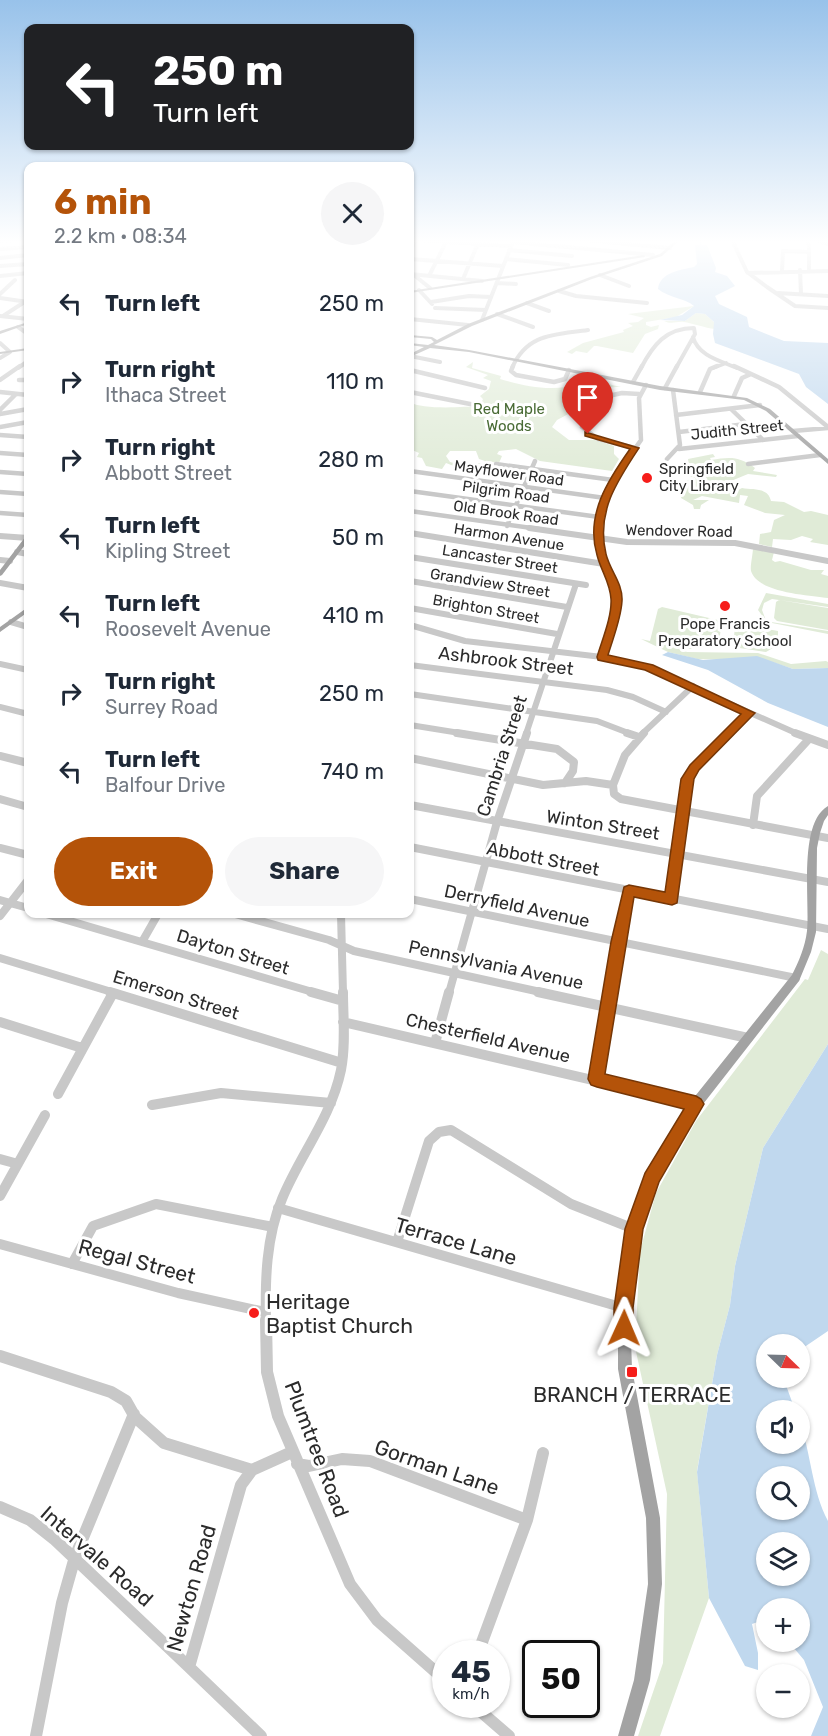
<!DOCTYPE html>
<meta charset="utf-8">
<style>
:root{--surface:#fff;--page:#f6f6f7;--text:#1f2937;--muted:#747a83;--accent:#b45309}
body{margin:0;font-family:Rubik,sans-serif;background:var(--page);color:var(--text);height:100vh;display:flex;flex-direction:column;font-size:22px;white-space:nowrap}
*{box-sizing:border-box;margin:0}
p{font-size:20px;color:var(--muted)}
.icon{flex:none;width:33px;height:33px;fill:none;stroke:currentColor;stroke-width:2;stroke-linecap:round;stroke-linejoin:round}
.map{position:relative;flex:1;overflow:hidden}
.details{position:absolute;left:24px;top:162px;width:390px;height:756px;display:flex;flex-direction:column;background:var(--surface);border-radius:12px;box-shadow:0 2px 4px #0004}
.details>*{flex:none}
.guide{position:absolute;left:24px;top:24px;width:390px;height:126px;border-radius:12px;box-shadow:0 2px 4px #0004;background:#202124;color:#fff;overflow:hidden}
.needle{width:39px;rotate:113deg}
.tools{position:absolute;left:756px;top:1334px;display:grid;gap:12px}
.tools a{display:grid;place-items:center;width:54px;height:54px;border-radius:50%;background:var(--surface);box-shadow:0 2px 4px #0004;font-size:30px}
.speed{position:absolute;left:432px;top:1640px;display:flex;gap:12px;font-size:30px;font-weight:700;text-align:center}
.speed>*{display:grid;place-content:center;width:78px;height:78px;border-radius:50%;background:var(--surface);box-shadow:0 2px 4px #0004;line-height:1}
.speed small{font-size:15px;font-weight:400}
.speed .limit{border:3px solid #111;border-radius:9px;background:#fff;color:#111}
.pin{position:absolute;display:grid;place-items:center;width:51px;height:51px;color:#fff;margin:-62px -26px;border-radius:50% 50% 50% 0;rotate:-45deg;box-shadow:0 0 6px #0007}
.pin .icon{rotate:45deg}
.me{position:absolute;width:66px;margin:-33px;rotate:1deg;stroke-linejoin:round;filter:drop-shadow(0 0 4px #0008)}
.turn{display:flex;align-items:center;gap:21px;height:126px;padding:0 30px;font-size:27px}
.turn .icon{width:78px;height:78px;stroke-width:2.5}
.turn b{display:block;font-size:42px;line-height:51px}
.round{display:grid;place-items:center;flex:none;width:63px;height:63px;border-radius:32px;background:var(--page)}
.overview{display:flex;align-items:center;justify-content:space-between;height:102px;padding:0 30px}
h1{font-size:36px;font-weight:700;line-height:45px;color:var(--accent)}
.button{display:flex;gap:12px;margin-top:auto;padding:12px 30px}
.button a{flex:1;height:69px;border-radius:36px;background:var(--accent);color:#fff;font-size:24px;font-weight:700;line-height:69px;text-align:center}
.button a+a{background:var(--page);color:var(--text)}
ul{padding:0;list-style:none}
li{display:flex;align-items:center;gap:18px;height:78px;padding:0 30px}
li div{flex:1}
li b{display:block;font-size:22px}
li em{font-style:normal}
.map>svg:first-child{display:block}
.green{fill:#e0ebd7}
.water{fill:#c0d8ee;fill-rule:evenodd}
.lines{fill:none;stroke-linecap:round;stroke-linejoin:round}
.stream{stroke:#c0d8ee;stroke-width:1.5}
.minor-far5{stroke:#c8c8c8;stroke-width:4}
.minor-far4{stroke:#c8c8c8;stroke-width:4.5}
.minor-far3{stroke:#c8c8c8;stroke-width:6}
.minor-far2{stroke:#c8c8c8;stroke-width:8}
.minor-far1{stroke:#c8c8c8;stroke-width:10}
.minor{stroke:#c8c8c8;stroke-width:12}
.major{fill:#a3a3a3;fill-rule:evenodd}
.route{fill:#b45309;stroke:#753606;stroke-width:1.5}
.poi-dot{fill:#f61d1a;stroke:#fff;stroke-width:2}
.labels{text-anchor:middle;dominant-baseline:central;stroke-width:6;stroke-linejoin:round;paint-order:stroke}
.far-park-label{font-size:15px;fill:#496b35;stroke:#fff}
.far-street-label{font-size:15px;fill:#2b2b2b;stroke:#fff}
.far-poi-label{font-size:15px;fill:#2b2b2b;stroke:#fff;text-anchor:start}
.street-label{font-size:18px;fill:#2b2b2b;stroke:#fff}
.near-street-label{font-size:21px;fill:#2b2b2b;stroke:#fff}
.near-poi-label{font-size:21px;fill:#2b2b2b;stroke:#fff;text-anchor:start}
</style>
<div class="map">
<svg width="828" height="1736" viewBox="0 0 828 1736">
<rect width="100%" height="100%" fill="#fff"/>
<path class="green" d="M694,306L676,317L646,322V325L651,327L659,325L658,329L645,334L633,353L597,346H594L587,353L576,351L572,354L567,352L583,343L624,332L623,330L633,326L628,323L638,322L644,318L628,314Z
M696,313L705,314L715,323V329C705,328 692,323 684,322C676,321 672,325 664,321H685Z
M473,362L472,368L501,376L500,379C528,387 552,392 581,384L585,376L601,378L599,382L621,387C609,387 596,388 590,399H585V404L577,405L576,410L557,420L552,427L569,440H595L614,446V454L619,459L612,471L540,461L516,449L499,451L497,454L502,456L499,463L492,462L486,471L473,470L478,463L483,464L485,461L479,459L476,451H450L446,456L450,462L461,465L459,468L446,463L442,469L426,466L422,458L417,457L419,453L410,449V402C422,410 463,407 480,406L483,399L480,396L489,389L491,381L483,378L488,375L466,367Z
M713,454L715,457L710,458L711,460C730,457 739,456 755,468L753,471L777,475L776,477L748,474L731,481L730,484L738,490L742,488C753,490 768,487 771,501L784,502L804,512L811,511L828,515V545L810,542L813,539L802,536L791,540L773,539L772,547L759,544L760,534L771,532L774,520L785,515L765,513L744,505L748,496L740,495L739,503L702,496L693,500H709L701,505L700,509H694L693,505L681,498L683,492L690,484H685V481L691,479L688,459Z
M753,548L774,552L772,560L775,562L780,561L811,570H824L821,574L828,576V598C808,595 758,593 751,571C750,566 753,554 753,548Z
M766,593L828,604V607L772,599L764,603L762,610L765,618L771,622L828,631V634L767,622L758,610Z
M779,600L828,608V630L777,621L774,618L776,602Z
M662,607L722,621L719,642L690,649L676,648L687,652L758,653L791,664L826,661L828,662V668L793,669L769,661L697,659L668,652L641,639L650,641L658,609Z
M740,624L778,631V645L766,652L733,647L735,626Z
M821,950L828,954V1044L763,1148L735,1266L730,1305L717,1355L697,1471L709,1598L660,1736H638L663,1663L667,1494L635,1347L640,1251L656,1193L696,1121L805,979L808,980Z"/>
<path class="water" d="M695,245H707L716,268L715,272L727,276L735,286L715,296L719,304L747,317L749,327L784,341L828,343V404L806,387L799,374L715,343L713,334L714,322L705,314L696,313L685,321L660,320L682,315L694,306C685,298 669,298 658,289C660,272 681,270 694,267L697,264Z
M668,652L703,660L757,656L793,669L828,668V727L768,703L708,670L662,655Z
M828,1044V1331L800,1350V1344H766V1377H783L795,1410H766V1443H800V1422C811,1454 812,1491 828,1521V1736H811L823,1707L804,1660L788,1641H800V1608H766V1619L752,1624L758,1653V1670L745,1666L709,1598L697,1472L717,1355L730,1305L735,1266L763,1148ZM766,1476H800V1509H766ZM766,1542H800V1575H766Z"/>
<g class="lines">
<path class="stream" d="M700,240L701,245"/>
<path class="minor-far5" d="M416,240L511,246
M583,240L670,248
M732,240L747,272L767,287L795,306L828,308
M806,240L809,246V270
M817,240L827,244
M0,241L16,240
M512,242L653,255
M0,249L28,247
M410,250L416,240
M509,250L572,256
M0,258L28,255
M410,259L503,266
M506,259L568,265
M0,266L28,264
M800,270L801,294
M782,271L783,251L809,252
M748,273L828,271
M410,274L482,281
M414,275L430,288
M600,275L629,286
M0,276L28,273
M429,276L447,240
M463,279L479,241
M497,283L516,284
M419,290L432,304
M559,291L576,296L647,303
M778,293L828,296
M0,294L15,280
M0,298L28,302
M431,302L469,296L491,297
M527,303L549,311
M435,308L486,310
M497,314L533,327
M0,316L28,319
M3,316L26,301
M410,319L468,325
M482,320L512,244
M18,327L28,334
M693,337C698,356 721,361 737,368
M0,343L10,352L0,358
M410,356L440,362
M18,368L28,361
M512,368C527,333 555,335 588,330
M641,368C653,345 666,328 694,328L695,334L676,368
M713,368L726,363"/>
<path class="minor-far4" d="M513,366L511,371L516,375L554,382L565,379L569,370
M734,366L779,387L828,427
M410,370L485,388
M0,380L20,366
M19,380H28
M633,382L642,366
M665,388L677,366
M0,392L28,395
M410,392L480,406
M700,392L710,369L717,366
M734,396L742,378L751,374
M731,409L763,440
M0,410L16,394
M0,414L28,409
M676,415L760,405
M0,427L28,422
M793,431L828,428
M679,432L746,424
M0,435L28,437
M635,448L598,439L582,427L602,410L608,396L622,393L639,394
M679,449L798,436
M0,453L28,455
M667,459L680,445L673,390
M496,464L613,480
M748,464L820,455
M410,471L605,498
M0,472L28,474
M410,491L599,517
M0,492L28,494
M410,511L539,529
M0,513L28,515
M507,526L535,461
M600,529L599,517L613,480L641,440L639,398L646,385"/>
<path class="minor-far3" d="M529,528L627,542L735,543L828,561
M600,528L601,554L614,583L617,597L602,657
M410,533L604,564
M0,536L28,538
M17,552L28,554
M410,557L586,585
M0,560L10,561
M410,581L567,607
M0,583L28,588
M410,608L557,634
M11,622L28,627
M410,625L465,641L602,657L649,668L798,734
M0,664L28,670
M410,665L607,690L633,697L666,712
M410,694L597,721L631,734
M0,707L28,714
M410,725L466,734
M526,734L576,584
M642,734L693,686
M728,734L749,713"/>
<path class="minor-far2" d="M457,733L557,749L574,762L573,771L565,783
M627,733L639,737
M795,733L828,745
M0,756L28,763
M410,758L543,785L586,781L613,785L614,794L621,799L828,838
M613,785L625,755L644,733
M0,799L28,807
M410,805L828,882
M753,825L757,796L809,739
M410,847L828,929
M0,848L28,855
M410,899L796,978
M672,899L688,779L695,768L730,733
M0,900L28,908
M46,914L316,993
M235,914L329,940L354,951L545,993
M341,914L343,993
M0,916L28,880
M142,942L158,914
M0,958L115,993
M449,993L497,822L527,733
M612,993L629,891"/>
<path class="minor-far1" d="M110,992L342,1063
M311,992L343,1001
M538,992L748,1038
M0,1022L82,1048
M343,1022L696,1104
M435,1043L449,992
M597,1079L612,992
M58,1094L113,993
M152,1105L221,1093L331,1103
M0,1159L18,1164
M0,1196L45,1115
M278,1208L624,1308
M397,1242L429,1141L439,1132L451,1130L571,1204L634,1229
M0,1244L178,1293L265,1312
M72,1264L93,1226L156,1204L273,1227
M266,1321C265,1281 266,1237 282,1199C300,1155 331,1118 341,1070C346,1044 343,1017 343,992"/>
<path class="minor" d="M266,1320L267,1372L278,1416L350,1584L377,1620L446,1681
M0,1356L111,1392L126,1401L135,1417L164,1443L252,1470
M297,1464L309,1466L342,1459L370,1461L527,1520
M0,1507L30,1520L54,1539L189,1667
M478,1653L527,1520L543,1453
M472,1704L509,1736
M36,1736L62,1603L75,1557L134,1414
M261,1736L189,1667L241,1485L252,1470L292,1452"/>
<path class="major" d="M676,240H680L662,256L592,279L472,326L434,345L469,350L660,386L747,398L770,409L828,459V464L766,411L744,400L660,390L469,352L430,348L410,357V354L424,347L410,345V343L428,345L434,342L431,339L410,337V335L432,337L437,340L468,324L590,277L660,254Z
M743,240H804L774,242Z
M644,255L645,257L410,293V291Z
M28,322V324L0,334V331Z
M28,348V350L0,354V352Z
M28,535V541L2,575L0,576V570L26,536Z
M28,607V612L0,632V627Z
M828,806V815L824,821L820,833L817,848L816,932L811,952L799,981L700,1108L657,1182L640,1229L630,1308L632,1369L660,1518L662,1584L650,1680L634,1736H618L634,1680L648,1584L646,1518L618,1369V1308L628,1229L648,1175L692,1100L792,975C799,961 805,947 807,931C810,901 798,823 828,806Z"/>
</g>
<linearGradient id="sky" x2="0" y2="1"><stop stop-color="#98c2ea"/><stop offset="0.5" stop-color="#fff"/><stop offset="1" stop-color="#fff" stop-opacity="0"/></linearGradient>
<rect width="828" height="483" fill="url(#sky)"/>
<path class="route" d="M585,432L639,448C617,481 596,512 606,554C610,571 623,583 622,601C621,619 613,638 608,655L653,665L755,713L699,770L694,779L677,903L672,905L634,897L605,1074L696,1096L701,1099L704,1104L659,1182L643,1229L633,1308L634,1328L631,1335L624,1338L617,1335L614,1328V1308L625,1229L645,1173L684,1109L597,1087L591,1085L588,1079L611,942L624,887L629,885L665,892L681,779L690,765L741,714L645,670L598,660L597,657C602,640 612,617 611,599C610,582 601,571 597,555C585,515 608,480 630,449L585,436Z"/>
<g class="poi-dot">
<circle cx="647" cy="478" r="6"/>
<circle cx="725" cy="606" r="6"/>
<circle cx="254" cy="1313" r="6"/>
<rect x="626" y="1366" width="12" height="12" rx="3"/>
</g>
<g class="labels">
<g class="far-park-label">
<text x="509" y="409">Red Maple<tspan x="509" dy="17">Woods</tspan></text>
</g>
<g class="far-street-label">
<text transform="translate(737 430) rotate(-6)">Judith Street</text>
<text transform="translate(509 473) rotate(8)">Mayflower Road</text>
<text transform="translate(506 492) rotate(8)">Pilgrim Road</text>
<text transform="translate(506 513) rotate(8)">Old Brook Road</text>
<text transform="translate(679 531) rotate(1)">Wendover Road</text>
<text transform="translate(509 537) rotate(9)">Harmon Avenue</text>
<text transform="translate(500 559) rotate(9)">Lancaster Street</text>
<text transform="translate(490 583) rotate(9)">Grandview Street</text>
<text transform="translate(486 609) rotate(10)">Brighton Street</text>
</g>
<g class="far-poi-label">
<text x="659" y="469">Springfield<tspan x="659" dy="17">City Library</tspan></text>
<text x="725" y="624" text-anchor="middle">Pope Francis<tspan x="725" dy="17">Preparatory School</tspan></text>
</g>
<g class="street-label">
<text transform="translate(506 661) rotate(7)">Ashbrook Street</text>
<text transform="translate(502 756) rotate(-72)">Cambria Street</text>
<text transform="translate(603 825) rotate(9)">Winton Street</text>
<text transform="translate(543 859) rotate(11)">Abbott Street</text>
<text transform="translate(517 906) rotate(12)">Derryfield Avenue</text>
<text transform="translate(233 952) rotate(17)">Dayton Street</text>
<text transform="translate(496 965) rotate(12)">Pennsylvania Avenue</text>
<text transform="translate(176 995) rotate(17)">Emerson Street</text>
<text transform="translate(488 1038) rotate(13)">Chesterfield Avenue</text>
</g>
<g class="near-street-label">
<text transform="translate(456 1241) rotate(16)">Terrace Lane</text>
<text transform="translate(137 1261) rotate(15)">Regal Street</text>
<text transform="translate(317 1449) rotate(69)">Plumtree Road</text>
<text transform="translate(437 1467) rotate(19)">Gorman Lane</text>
<text transform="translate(97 1556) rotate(41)">Intervale Road</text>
<text transform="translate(191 1588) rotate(-74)">Newton Road</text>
</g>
<g class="near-poi-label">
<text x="266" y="1301">Heritage<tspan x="266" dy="24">Baptist Church</tspan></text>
<text x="632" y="1394" text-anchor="middle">BRANCH / TERRACE</text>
</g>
</g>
</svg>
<div class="tools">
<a><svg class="needle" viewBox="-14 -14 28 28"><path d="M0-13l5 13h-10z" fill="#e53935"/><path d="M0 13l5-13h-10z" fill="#747a83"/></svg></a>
<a><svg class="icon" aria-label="sound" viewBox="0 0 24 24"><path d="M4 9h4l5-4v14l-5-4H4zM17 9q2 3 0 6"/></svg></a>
<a><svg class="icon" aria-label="search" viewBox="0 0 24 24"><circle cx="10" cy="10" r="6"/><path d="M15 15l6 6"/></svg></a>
<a><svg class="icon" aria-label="layers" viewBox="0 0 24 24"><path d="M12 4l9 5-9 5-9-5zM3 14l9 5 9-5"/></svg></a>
<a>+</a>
<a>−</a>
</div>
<div class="speed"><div>45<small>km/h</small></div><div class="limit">50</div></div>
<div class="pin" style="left:588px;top:434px;background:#d93025"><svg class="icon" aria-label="arrive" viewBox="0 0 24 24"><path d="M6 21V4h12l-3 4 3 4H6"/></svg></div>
<svg class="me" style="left:624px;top:1328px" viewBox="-20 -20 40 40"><path d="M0-17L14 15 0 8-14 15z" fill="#b45309" stroke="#fff" stroke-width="4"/></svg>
<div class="guide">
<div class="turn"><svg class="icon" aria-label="left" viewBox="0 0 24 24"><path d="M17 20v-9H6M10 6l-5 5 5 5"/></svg><div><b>250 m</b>Turn left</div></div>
</div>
<section class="details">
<div class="overview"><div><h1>6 min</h1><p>2.2 km · 08:34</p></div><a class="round"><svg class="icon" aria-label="close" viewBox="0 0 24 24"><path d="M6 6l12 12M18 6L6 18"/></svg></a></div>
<ul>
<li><svg class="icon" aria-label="left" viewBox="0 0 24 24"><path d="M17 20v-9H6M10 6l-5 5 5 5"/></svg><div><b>Turn left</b></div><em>250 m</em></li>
<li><svg class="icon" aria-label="right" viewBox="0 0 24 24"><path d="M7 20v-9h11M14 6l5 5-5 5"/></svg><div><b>Turn right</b><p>Ithaca Street</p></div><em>110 m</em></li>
<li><svg class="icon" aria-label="right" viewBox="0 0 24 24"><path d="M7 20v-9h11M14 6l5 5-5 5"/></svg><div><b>Turn right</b><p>Abbott Street</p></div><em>280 m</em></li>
<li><svg class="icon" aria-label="left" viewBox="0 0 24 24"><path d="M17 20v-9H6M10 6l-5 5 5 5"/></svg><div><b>Turn left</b><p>Kipling Street</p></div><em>50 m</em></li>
<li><svg class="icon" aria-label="left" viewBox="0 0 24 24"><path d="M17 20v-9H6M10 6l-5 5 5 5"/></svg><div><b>Turn left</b><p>Roosevelt Avenue</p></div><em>410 m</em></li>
<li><svg class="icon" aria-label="right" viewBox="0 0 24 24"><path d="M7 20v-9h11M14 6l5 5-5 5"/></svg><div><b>Turn right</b><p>Surrey Road</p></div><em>250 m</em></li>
<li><svg class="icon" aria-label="left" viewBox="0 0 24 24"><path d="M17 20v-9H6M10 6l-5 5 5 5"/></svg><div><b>Turn left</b><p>Balfour Drive</p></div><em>740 m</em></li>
</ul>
<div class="button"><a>Exit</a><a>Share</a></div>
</section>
</div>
